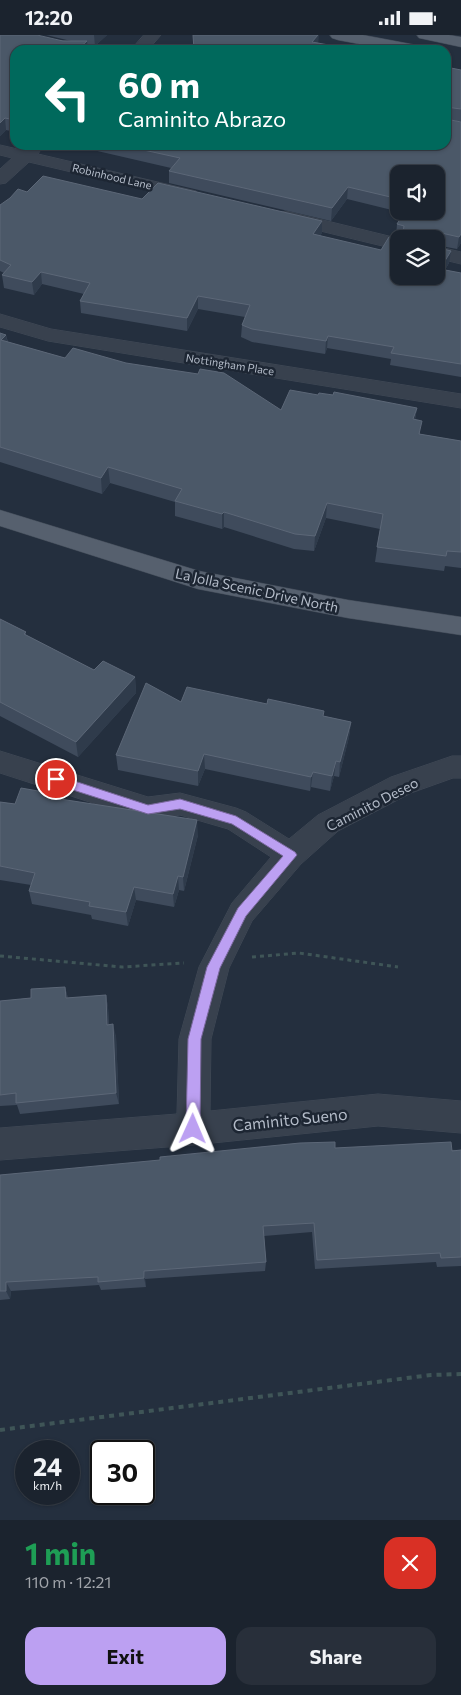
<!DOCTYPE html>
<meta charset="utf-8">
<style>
:root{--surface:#1b232e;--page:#282f3a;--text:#f1f3f6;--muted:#a0a4aa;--line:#39404a;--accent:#bca0f2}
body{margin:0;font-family:Commissioner,sans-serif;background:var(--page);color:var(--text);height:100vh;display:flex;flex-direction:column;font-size:19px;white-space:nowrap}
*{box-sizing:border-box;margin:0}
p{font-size:16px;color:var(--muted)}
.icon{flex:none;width:28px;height:28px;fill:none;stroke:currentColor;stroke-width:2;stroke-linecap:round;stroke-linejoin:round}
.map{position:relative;height:1485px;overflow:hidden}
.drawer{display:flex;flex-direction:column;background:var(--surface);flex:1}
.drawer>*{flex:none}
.top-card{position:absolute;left:10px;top:10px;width:441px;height:105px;border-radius:15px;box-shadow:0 1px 4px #0004,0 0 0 1px var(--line);background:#00695c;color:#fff;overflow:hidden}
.tools{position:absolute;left:390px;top:130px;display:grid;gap:10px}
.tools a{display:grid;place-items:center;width:55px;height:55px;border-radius:10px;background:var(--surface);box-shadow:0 1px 4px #0004,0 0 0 1px var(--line);font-size:25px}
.speed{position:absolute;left:15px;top:1405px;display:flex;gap:10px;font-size:25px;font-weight:700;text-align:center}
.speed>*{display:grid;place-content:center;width:65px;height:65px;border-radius:50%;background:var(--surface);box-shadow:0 1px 4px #0004,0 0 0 1px var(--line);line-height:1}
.speed small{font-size:12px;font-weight:400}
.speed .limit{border:2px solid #111;border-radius:8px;background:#fff;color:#111}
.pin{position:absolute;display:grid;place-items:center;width:42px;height:42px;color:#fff;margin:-21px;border:2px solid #fff;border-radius:50%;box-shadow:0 1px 5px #0007}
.me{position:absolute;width:55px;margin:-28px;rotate:1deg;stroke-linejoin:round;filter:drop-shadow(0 0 4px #0008)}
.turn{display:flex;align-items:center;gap:18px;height:105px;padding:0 25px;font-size:22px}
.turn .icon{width:65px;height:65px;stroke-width:2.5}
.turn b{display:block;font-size:35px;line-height:42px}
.round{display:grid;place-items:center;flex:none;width:52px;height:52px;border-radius:15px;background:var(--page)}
.summary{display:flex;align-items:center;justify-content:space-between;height:85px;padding:0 25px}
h1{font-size:30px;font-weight:700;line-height:38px;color:#1e9e55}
.button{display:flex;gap:10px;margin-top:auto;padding:10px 25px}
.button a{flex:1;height:58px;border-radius:15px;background:var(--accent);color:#111;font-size:20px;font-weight:700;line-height:58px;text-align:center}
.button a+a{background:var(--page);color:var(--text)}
.status{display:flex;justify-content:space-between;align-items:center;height:35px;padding:0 25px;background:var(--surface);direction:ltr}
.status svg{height:14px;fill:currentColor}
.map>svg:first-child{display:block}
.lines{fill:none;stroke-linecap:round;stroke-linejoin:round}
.minor-casing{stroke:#414a57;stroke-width:1}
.major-casing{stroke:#414a57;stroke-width:1}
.path-far1{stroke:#3f5557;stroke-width:3;stroke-dasharray:4 4;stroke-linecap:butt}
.path{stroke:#3f5557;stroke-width:4;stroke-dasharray:5 5;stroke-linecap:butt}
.minor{fill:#38414e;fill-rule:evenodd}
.major{fill:#56606e;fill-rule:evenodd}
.wall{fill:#3f4b5c;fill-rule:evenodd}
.shaded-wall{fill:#2f3b4b}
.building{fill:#4b5868;stroke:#5c6777}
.route{fill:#bca0f2;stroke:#7a689d}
.labels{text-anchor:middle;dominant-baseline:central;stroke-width:5;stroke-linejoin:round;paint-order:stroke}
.far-street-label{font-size:11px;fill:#b4bcc9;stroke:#1d2633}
.street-label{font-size:14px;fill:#b4bcc9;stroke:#1d2633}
.near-street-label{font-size:16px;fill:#b4bcc9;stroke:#1d2633}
</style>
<div class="status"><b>12:20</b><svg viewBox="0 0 49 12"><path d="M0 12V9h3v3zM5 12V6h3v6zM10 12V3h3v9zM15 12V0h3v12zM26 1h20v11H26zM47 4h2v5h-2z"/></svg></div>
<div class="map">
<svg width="461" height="1485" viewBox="0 0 461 1485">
<rect width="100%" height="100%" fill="#242f3e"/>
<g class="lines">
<g class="minor-casing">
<path id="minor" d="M144,0H161L148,15H131Z
M0,110L22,115L27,110H44L38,119L196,156L199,160L196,164L190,165L29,127L6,148L0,149V134L12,123L0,120Z
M286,176L401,204H399V215L279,186L277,182L279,178Z
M436,211L461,217V229L436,223Z
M0,279L51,294L461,359V373L48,306L0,292Z
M0,716L148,762L180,758L236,773L246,777L289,804L318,780L391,742L452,721H461V743H453L411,758L338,796L301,829L252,886L229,933L211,1004L210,1076L378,1059L461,1066V1098L378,1091L193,1110L0,1125V1093L177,1079L179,1004L199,932L232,868L271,822L228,794L180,780L148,786L0,738Z"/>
</g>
<g class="major-casing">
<path id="major" d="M330,0H363L416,10L422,12L424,15H391L338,5L332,3Z
M417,0H449L461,2V12L419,3Z
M0,475L199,536L348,565L461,582V600L348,583L198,554L0,491Z"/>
</g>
<path class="path-far1" d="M0,921L122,932L184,928
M252,922L299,918L398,932"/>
<path class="path" d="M0,1395L431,1340L461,1339"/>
<use href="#minor" class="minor"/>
<use href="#major" class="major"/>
</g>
<path class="wall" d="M0,0L71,6L46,0H107L95,11L87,9L88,15H15V97L6,95L0,101Z
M446,32L461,35V87L446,84Z
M461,87V208L457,214L436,210V212L449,228L445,235L461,238V342L390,330L391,324L327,313L325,319L252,307L241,302L242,290L245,282L198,274L187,296L81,278L80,266L84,259L42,249L34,260L4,253L2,240L4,238L0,236V170L27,157L142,164L322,198L320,200L399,241L402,203L396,201L397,189L404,178L347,164L331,186L169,148V136L171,133L93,115V110H446ZM399,139L436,176H399Z
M0,298L6,300L8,307L65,323L281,375L318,360L417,373L415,385L420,399L461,406V533L445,531L444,536L375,527L380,494L326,483L314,516L294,514L224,492L222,494L175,481V467L110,448L102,459L0,427Z
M0,584L26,597V600L94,635L135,642L136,658L78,722L0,681Z
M324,681L351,687L349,702L339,742L334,741L330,756L311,752L310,756L205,734L198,751L118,735L116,720Z
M62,765L198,800L184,856L179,855L174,872L136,865L128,891L92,884L91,880L32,869L29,856L31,850L0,845V767L15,769Z
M65,952L68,963L106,960L108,972L109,989L116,1001L119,1069L20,1079L17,1070L0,1071V966L31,963Z
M335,1113L461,1115V1231L437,1232L436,1227L315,1234L312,1197L264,1201L266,1227L265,1236L145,1244L146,1252L101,1255L99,1250L11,1256L10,1264L0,1265V1140Z"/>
<path class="shaded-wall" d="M94,0H107L95,11Z
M318,0H319L318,11L312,7Z
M87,6L88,15H77Z
M5,83L6,95L0,101V88Z
M348,152L347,164L331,186L332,173Z
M322,186V198L312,211L313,199Z
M461,199V208L457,214L459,202Z
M451,216L449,228L438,246L440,234Z
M41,237L42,249L34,260L32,247Z
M198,261V274L187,296V283Z
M6,300L9,316L1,305Z
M328,301L327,313L325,319L326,306Z
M417,373L414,389L413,384Z
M108,432L110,448L102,459L101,443Z
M327,468L326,483L314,516L315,501Z
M224,477V492L222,494V479Z
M135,642L136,658L78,722L76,707Z
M351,687L349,702L339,742L340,727Z
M204,719L205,734L198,751V736Z
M336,726L334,741L330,756L332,741Z
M313,737L311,752L310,756L311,742Z
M197,785L198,800L184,856L183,842Z
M178,841L179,855L174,872L173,859Z
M134,852L136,865L128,891L126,877Z
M65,952L68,964L66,963Z
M106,960L108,972L109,1002L107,990Z
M113,989L116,1001L119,1069L116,1058Z
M144,1236L146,1252L144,1243Z
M6,1247L11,1256L10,1264L6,1256Z"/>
<path class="building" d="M0,0H37L63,6H87L77,15H15V85L5,83L0,88Z
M193,0H318L312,7L357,15H194Z
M446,32L461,35V74L446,72V82Z
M446,84L461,87V199L459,202L437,197L436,212L451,216L440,234L461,238V329L391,318L394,312L328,301L326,306L252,294L242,290L250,270L198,261L187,283L80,266L90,248L41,237L32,247L2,240L11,230L0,225V170L10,163L18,154L27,157L43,141L142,164L158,148L322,186L313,199L381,215L389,202L399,204V241H436V204H401L402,203L404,191L397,189L405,176H436V139H399V164L348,152L332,173L169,136L180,123L121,110H446Z
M0,298L6,300L1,305L65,323L73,313L126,328L198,339L200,334L224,338L281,375L290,355L318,360L319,358L333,360L334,357L417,373L413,384L422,386L419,399L461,406V517L447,516L446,521L377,512L383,479L327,468L315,501L295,499L224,477L222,479L175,466L182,454L108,432L101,443L0,412Z
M0,584L26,597L24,599L94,635L103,626L135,642L76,707L0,667Z
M146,648L181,667L187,652L267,669L268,664L324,676L323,681L351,687L340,727L336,726L332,741L313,737L311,742L204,719L198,736L116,720Z
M21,753L61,760L60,764L197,785L183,842L178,841L173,859L134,852L126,877L89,871L90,867L29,856L35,838L0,831V767L15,769Z
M65,952L66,963L106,960L107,990L113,989L116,1058L16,1068V1058L0,1060V966L31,963V954Z
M335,1107V1113L451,1107L452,1116L461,1115V1222L441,1223L440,1218L317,1225L314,1188L263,1191L266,1227L144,1236V1243L98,1247V1242L6,1247V1256H0V1140L160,1125V1122L300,1108Z"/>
<path class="route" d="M56,740L148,770L180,764L236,781L295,817L297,820L246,881L220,933L201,1004L200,1094L198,1099L193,1101L188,1099L186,1094L188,1004L207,932L238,873L283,821L232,789L180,774L148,779L51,748L50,744Z"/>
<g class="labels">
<g class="far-street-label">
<text transform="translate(112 141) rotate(13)">Robinhood Lane</text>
<text transform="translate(230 329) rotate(9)">Nottingham Place</text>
</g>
<g class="street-label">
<text transform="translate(257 555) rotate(12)">La Jolla Scenic Drive North</text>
<text transform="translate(372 769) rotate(-27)">Caminito Deseo</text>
</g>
<g class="near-street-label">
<text transform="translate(290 1084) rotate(-6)">Caminito Sueno</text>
</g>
</g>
</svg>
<div class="tools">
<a><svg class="icon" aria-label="sound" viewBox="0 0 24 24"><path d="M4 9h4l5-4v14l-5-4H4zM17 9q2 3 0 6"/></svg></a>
<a><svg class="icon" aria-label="layers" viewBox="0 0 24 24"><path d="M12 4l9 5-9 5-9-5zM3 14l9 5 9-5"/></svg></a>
</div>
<div class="speed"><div>24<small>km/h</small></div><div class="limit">30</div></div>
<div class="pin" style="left:56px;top:744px;background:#d93025"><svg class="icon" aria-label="arrive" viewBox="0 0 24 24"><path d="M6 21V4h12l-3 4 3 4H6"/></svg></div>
<svg class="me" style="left:193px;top:1094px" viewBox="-20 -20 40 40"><path d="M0-17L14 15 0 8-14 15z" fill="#bca0f2" stroke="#fff" stroke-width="4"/></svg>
<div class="top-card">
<div class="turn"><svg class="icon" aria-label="left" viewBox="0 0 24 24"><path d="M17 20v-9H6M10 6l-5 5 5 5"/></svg><div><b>60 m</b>Caminito Abrazo</div></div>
</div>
</div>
<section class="drawer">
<div class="summary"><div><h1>1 min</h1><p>110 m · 12:21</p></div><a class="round" style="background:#d93025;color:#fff"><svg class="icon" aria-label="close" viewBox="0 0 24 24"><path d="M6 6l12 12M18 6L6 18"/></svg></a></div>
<div class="button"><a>Exit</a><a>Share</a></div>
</section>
